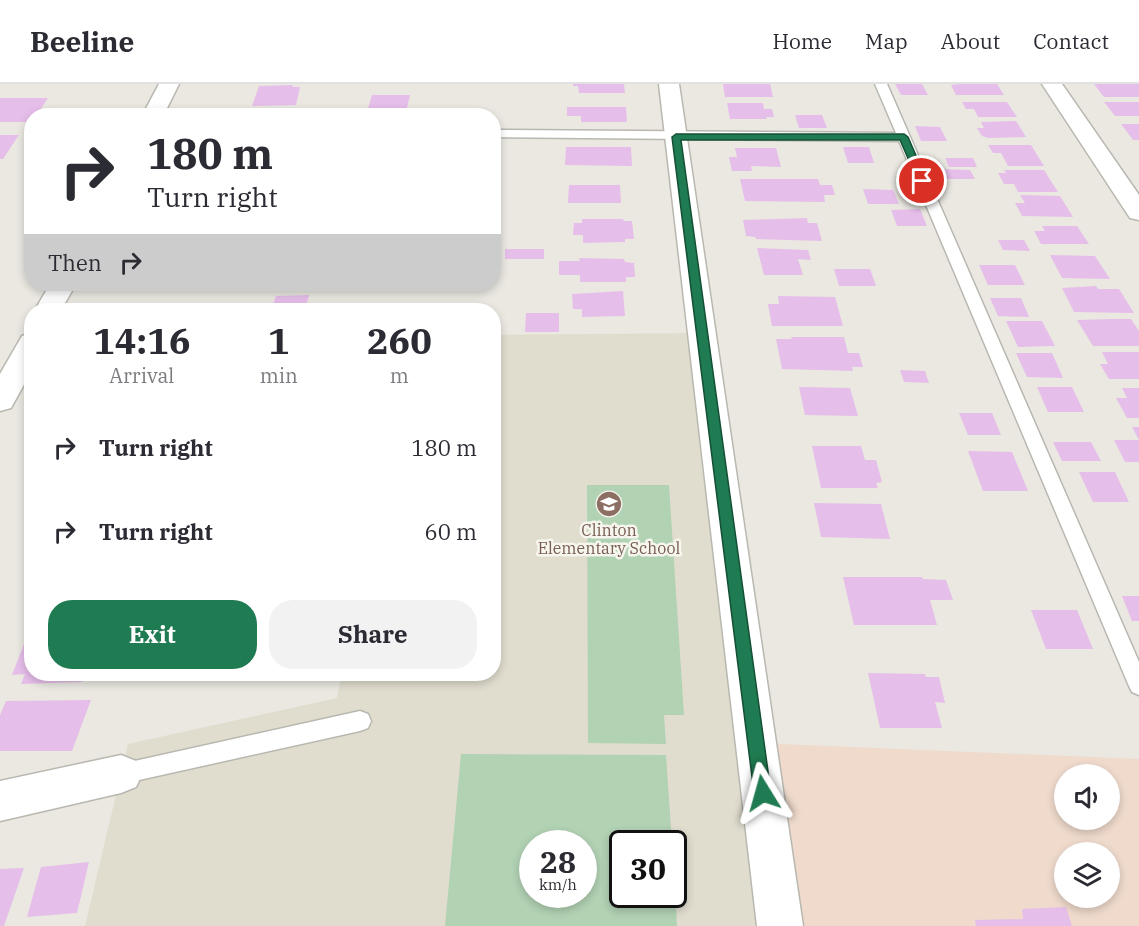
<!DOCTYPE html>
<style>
:root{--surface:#fff;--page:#f2f2f3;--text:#2b2b33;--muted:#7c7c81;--line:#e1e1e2;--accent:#1f7b51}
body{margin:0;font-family:"IBM Plex Serif",serif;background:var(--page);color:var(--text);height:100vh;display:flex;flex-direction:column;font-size:22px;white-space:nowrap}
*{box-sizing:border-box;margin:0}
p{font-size:20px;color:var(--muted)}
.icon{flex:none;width:33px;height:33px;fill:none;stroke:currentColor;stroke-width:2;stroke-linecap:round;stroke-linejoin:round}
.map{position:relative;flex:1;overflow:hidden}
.drawer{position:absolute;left:24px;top:219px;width:477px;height:378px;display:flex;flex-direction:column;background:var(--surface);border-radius:24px;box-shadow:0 3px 9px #0003}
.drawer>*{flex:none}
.top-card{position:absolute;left:24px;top:24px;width:477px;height:183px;border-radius:24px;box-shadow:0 3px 9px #0003;background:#fff;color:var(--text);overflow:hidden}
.buttons{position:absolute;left:1054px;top:680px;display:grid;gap:12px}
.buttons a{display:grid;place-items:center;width:66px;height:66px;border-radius:50%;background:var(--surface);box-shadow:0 3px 9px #0003;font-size:30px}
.speed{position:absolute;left:519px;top:746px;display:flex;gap:12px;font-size:30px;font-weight:700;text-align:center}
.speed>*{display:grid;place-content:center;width:78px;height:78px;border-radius:50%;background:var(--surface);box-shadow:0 3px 9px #0003;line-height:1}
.speed small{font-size:15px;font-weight:400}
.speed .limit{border:3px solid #111;border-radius:9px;background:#fff;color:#111}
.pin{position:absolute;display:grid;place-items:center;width:51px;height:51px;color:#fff;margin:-26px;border:3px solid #fff;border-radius:50%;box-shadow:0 2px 6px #0007}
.me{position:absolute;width:66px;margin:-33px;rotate:352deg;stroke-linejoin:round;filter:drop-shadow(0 0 4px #0008)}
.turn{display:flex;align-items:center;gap:21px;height:126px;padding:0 24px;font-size:27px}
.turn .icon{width:78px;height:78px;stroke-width:2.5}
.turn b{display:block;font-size:42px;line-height:51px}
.then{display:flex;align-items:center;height:57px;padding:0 24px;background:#0003;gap:12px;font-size:22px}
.eta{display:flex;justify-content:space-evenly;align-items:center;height:102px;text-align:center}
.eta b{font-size:36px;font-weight:800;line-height:42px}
.action{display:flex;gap:12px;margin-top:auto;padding:12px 24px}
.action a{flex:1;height:69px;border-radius:24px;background:var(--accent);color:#fff;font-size:24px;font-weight:800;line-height:69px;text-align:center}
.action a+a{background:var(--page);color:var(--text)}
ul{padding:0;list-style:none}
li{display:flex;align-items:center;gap:18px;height:84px;padding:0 24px}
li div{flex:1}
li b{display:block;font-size:22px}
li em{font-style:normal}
header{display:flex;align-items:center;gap:36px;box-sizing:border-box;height:84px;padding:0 30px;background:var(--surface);border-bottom:2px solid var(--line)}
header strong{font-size:28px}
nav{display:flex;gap:33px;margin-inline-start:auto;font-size:21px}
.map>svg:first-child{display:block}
.commercial{fill:#efdacc;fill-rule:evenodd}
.built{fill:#e0ddcf;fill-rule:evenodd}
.green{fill:#b2d2b4;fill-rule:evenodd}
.building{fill:#e6beea}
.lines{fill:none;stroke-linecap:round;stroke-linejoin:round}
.service-casing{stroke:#b9b8b0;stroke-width:3}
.minor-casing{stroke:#b9b8b0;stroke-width:3}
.secondary-casing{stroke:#b9b8b0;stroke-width:3}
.service{fill:#fff;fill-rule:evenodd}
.minor{fill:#fff;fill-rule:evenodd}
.secondary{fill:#fff;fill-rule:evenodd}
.route{fill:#1f7b51;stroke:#145035;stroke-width:1.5}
.labels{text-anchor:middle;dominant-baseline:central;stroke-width:5;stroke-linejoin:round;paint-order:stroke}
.education-label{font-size:16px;fill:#785e54;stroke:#f7f6ee}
</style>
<header>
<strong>Beeline</strong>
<nav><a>Home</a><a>Map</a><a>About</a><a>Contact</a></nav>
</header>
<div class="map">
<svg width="1139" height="842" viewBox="0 0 1139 842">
<rect width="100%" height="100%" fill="#eae8e1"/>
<path class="commercial" d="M756,659L1139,675V842H780ZM1065,690H1110V735H1065ZM1065,768H1110V813H1065Z"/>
<path class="built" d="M702,249L780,842H85L128,660L337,614L342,590H494V251ZM532,759H584V810H532ZM622,759H674V810H622Z"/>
<path class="green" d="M587,401H669L684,631H664L666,660L588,659Z
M461,670L666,671L672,759H622V810H674V782L677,842H445ZM532,759H584V810H532Z"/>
<path class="building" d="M573,0H624L625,9H579L578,2H573Z
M723,0H770L773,13H725Z
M895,0H922L928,11H901Z
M959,0H997L1004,11H956L951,1Z
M1094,0H1139V13H1104Z
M293,1L292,3H300L296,21L252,22L259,2Z
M372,11H410L407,24H368Z
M0,14H48L36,32H32V38H0Z
M962,18H1007L1017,33H978L974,25H966Z
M1104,18H1139V32H1115Z
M727,19H763L764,25H772L774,33H766L767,35H730Z
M567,23H626L627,38H581V32H567Z
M367,25H394L393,32H365Z
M288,28L287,32H244L245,29Z
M795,31H822L827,44H799Z
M1016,37L1026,53L988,54L982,52L977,44H984L981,38Z
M1121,40H1139V56H1133Z
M915,42L940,43L947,57H921Z
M0,51H19L3,75H0Z
M988,61H1031L1044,82H1008L1001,69H993Z
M566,63H631L632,82L565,81Z
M843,63H869L874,79H848Z
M735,64H776L781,83L751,82L752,87H732L729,73H737Z
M945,74H973L977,83H949Z
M940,85L970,86L975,95H945Z
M1004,86H1044L1058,108H1018L1014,100H1004L998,89H1006Z
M740,95H818L820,101H832L835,111H824L825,118L745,117Z
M569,101H620L621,119H568Z
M863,105L893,106L899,120H868Z
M1020,111L1060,112L1073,133L1022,132L1015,119H1025Z
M920,125L927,142H897L891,126Z
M807,134L808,139H817L822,157L756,155L755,153L746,152L743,136Z
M582,135H623L624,137H632L634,155H625V158L583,159V151H573L574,139H582Z
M1042,142H1077L1089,160H1041L1034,147H1045Z
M998,156H1024L1030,167L1003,166Z
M757,164L808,166L811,176L798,175L803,191H764Z
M505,165H544V175H505Z
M1050,171L1095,172L1110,195L1062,194Z
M579,174L624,175L625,178L634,179L635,193H626V198H580V191H559V177H580Z
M979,181H1015L1025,201H988Z
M834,185H870L876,202H839Z
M1096,202L1098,205H1119L1134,229L1074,228L1062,204Z
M623,207L625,232L582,233V225H573L572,210Z
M309,211L305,226H271L276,212Z
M778,212L835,213L843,242H772L768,220H779Z
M990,214H1021L1029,233L998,232Z
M164,219H204L202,226H161Z
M526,229H559V248H525Z
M1111,235H1131L1139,247V262H1093L1077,236Z
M1006,237H1042L1055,262L1018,263Z
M791,253H844L848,269H859L863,283H852L853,287L782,285L776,255H792Z
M1102,268H1139V295H1109L1100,280H1108Z
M1016,269H1052L1063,294L1027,293Z
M900,286L925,287L929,299L904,298Z
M799,303L850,304L858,332L805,331Z
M1037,303H1072L1084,328H1048Z
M1122,304H1139V334H1127L1116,314H1127Z
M959,329H992L1001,351H968Z
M1132,343H1139V378H1125L1114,356H1139Z
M1053,358H1091L1101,377H1062Z
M812,362H861L865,376H876L882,398L876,399L878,404H821Z
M968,367L1012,368L1028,407H983Z
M1079,388H1115L1129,418H1093Z
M814,419L881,420L890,455L821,453Z
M843,493H922L923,495L946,496L953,516H930L937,541H854Z
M1122,512H1139V537H1132Z
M1031,526H1077L1093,565H1046Z
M31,542L32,590H85L82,598L21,600L25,590L12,591Z
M868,589L925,590L926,593H939L945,619L935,618L942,644H880Z
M91,616L72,667H0V631L6,617Z
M89,778L77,829L27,833L41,783Z
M24,784L4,842H0V785Z
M1066,823L1072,842H976L975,836L1023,835L1022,825Z"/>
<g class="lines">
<g class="service-casing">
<path id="service" d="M875,0H887L1139,578V611L1132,608L1129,602L899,57L494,53V46L896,49Z
M360,627L368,630L371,637L368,644L360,647L121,700L113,697L110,690L113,683L121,680Z"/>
</g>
<g class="minor-casing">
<path id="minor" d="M659,0H679L803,842H757Z
M1042,0H1062L1139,111V136L1130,134Z
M121,671L136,677L142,690L136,703L121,709L0,737V697Z"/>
</g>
<g class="secondary-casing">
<path id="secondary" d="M159,0H179L163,32H142Z
M50,200H76L61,226H35Z
M32,249V286L11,324L0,327V290L22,252Z"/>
</g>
<use href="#service" class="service"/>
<use href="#minor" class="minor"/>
<use href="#secondary" class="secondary"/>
</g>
<path class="route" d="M676,50H904L908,53L927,97L922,100L918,97L900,56H681L771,709L769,714L763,717L757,714L754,709L672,53Z"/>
<defs>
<g id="school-disc" transform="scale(1.35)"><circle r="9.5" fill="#8d6e63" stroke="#f7f6ee"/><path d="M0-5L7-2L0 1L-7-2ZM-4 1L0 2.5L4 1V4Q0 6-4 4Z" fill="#fff"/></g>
</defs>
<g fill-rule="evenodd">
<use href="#school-disc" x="609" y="420"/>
</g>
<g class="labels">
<g class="education-label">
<text x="609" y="446">Clinton<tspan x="609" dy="18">Elementary School</tspan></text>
</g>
</g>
</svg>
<div class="buttons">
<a><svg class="icon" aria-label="sound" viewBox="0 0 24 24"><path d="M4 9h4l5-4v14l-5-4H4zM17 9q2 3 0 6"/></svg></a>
<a><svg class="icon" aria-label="layers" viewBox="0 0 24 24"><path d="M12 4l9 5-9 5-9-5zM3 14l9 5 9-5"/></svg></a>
</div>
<div class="speed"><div>28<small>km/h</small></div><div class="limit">30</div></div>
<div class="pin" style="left:922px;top:97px;background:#d93025"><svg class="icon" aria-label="arrive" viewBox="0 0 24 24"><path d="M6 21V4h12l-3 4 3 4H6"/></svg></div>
<svg class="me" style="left:763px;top:709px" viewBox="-20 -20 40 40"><path d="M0-17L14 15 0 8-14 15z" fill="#1f7b51" stroke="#fff" stroke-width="4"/></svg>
<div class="top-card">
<div class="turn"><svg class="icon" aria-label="right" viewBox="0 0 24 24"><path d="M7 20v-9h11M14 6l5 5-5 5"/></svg><div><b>180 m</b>Turn right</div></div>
<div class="then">Then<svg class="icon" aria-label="right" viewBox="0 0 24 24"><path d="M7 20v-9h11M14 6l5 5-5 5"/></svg></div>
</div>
<section class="drawer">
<div class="eta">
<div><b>14:16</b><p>Arrival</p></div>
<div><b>1</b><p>min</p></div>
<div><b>260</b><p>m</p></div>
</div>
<ul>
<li><svg class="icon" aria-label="right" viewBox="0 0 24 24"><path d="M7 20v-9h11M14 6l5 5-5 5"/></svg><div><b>Turn right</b></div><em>180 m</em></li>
<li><svg class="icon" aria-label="right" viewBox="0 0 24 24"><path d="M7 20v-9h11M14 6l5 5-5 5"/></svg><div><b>Turn right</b></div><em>60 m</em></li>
</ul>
<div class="action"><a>Exit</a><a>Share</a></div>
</section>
</div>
